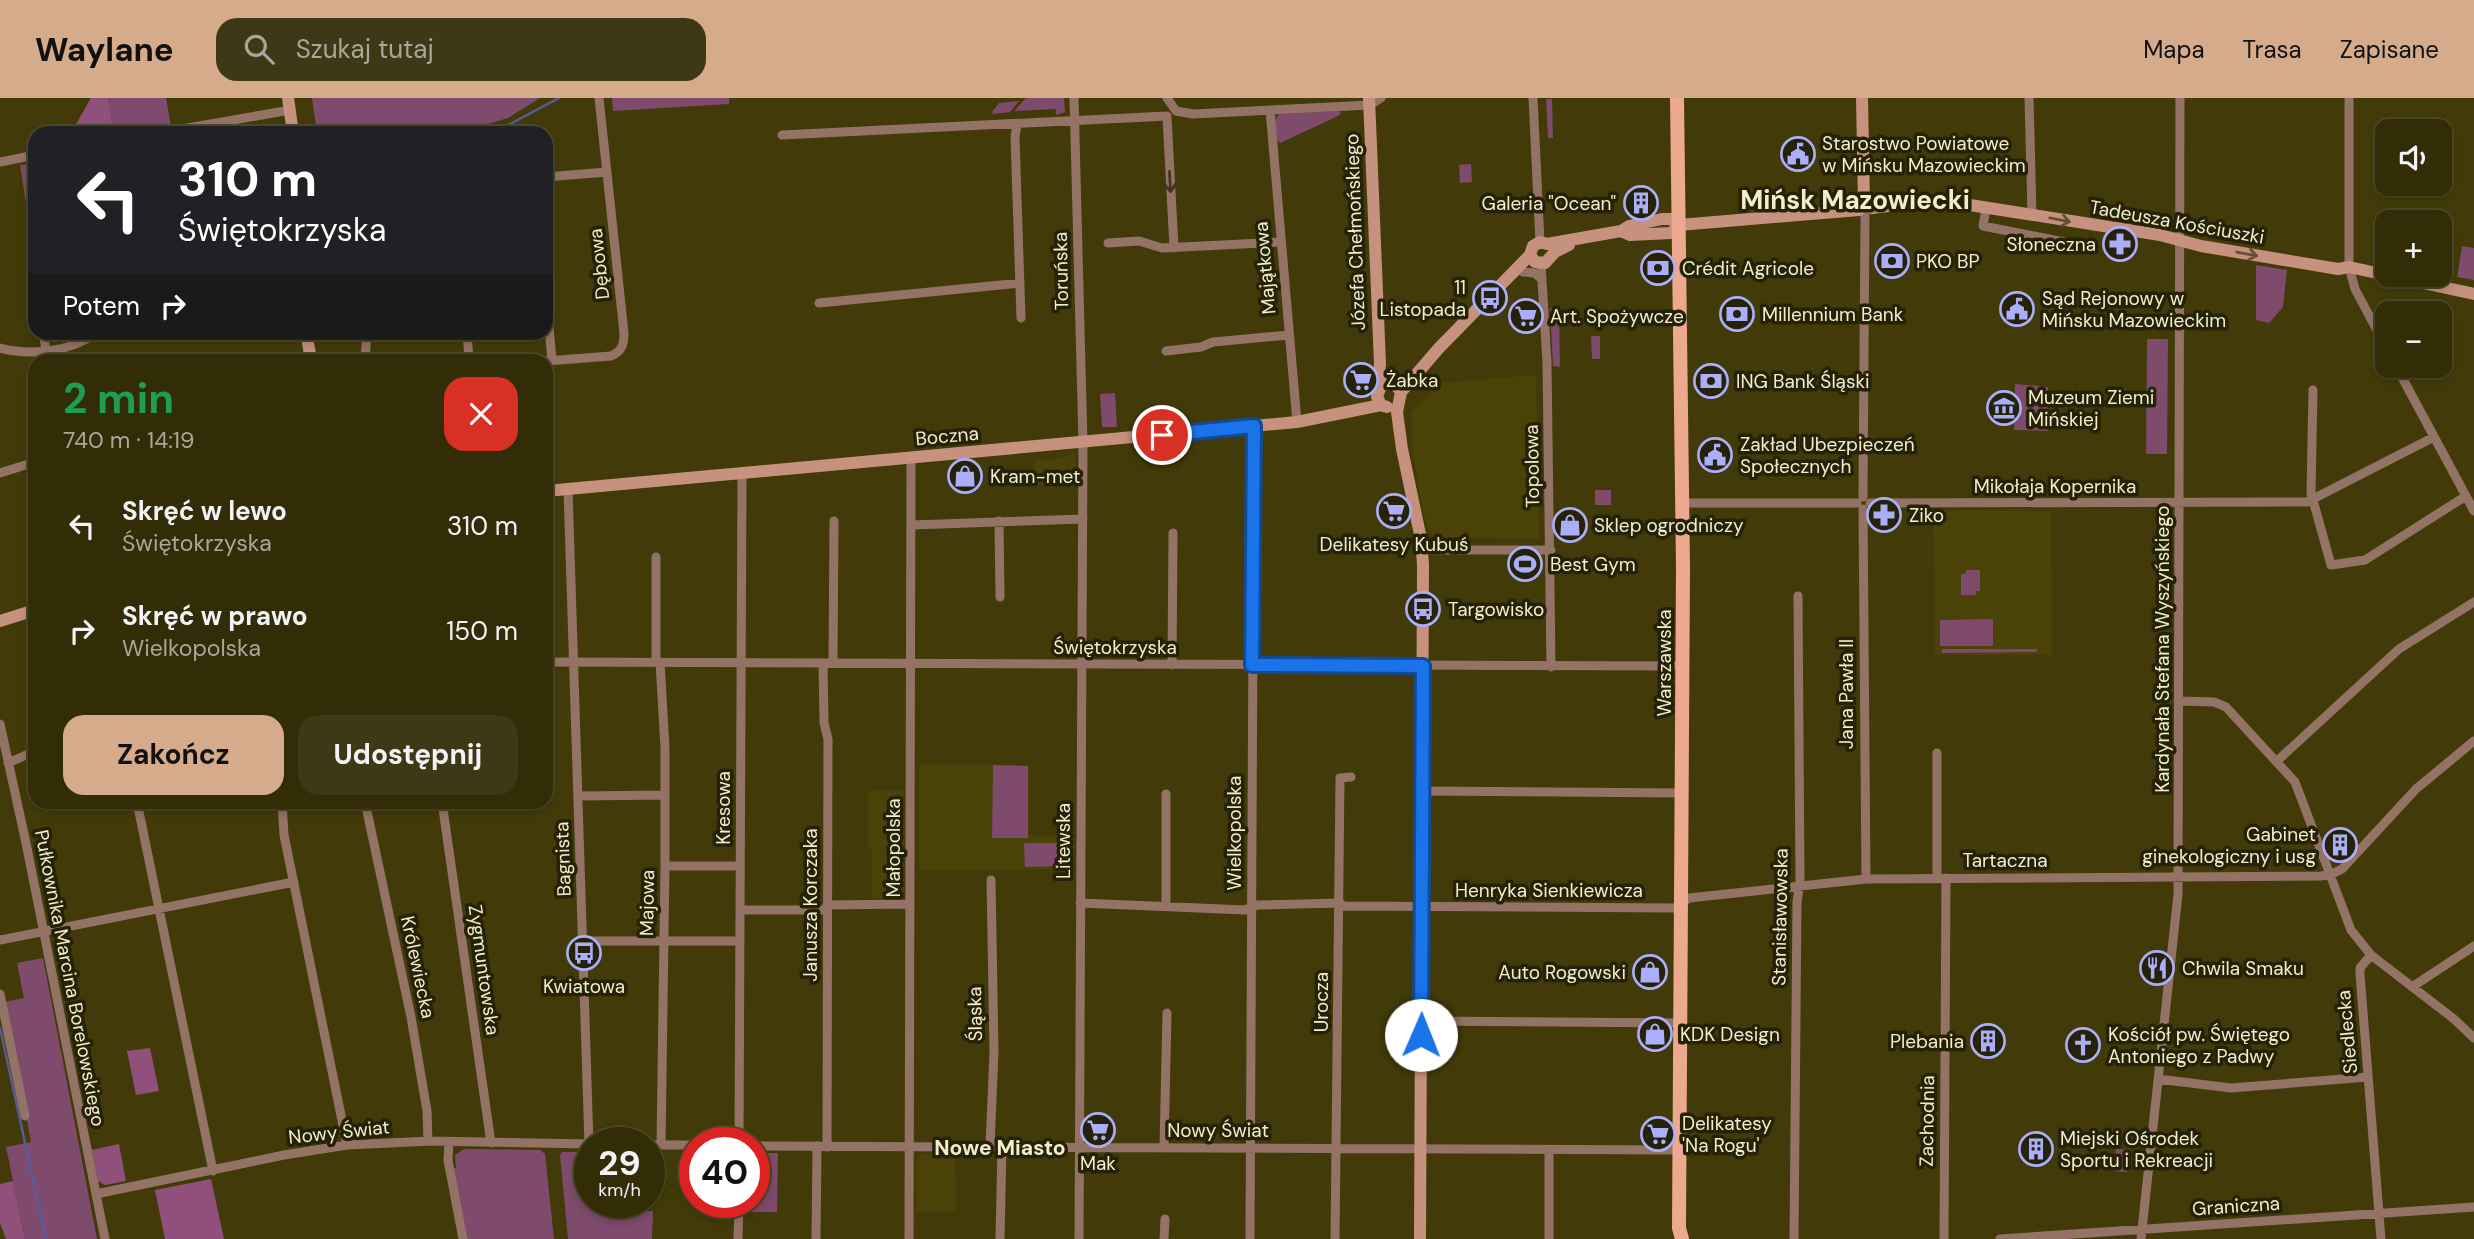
<!DOCTYPE html>
<html lang="pl">
<meta charset="utf-8">
<style>
:root{--surface:#322c07;--page:#3d3815;--text:#f1f3f6;--muted:#a8a79b;--line:#4d4828;--accent:#d6ab8b}
body{margin:0;font-family:"DM Sans",sans-serif;background:var(--page);color:var(--text);height:100vh;display:flex;flex-direction:column;font-size:26px;white-space:nowrap}
*{box-sizing:border-box;margin:0}
p{font-size:23px;color:var(--muted)}
.icon{flex:none;width:38px;height:38px;fill:none;stroke:currentColor;stroke-width:2;stroke-linecap:round;stroke-linejoin:round}
.map{position:relative;flex:1;overflow:hidden}
.details{position:absolute;left:28px;top:256px;width:525px;height:455px;display:flex;flex-direction:column;background:var(--surface);border-radius:21px;box-shadow:0 4px 10px #0003,0 0 0 2px var(--line)}
.details>*{flex:none}
.banner{position:absolute;left:28px;top:28px;width:525px;height:214px;border-radius:21px;box-shadow:0 4px 10px #0003,0 0 0 2px var(--line);background:#202124;color:#fff;overflow:hidden}
.controls{position:absolute;left:2375px;top:21px;display:grid;gap:14px}
.controls a{display:grid;place-items:center;width:77px;height:77px;border-radius:14px;background:var(--surface);box-shadow:0 4px 10px #0003,0 0 0 2px var(--line);font-size:35px}
.speed{position:absolute;left:574px;top:1029px;display:flex;gap:14px;font-size:35px;font-weight:700;text-align:center}
.speed>*{display:grid;place-content:center;width:91px;height:91px;border-radius:50%;background:var(--surface);box-shadow:0 4px 10px #0003,0 0 0 2px var(--line);line-height:1}
.speed small{font-size:18px;font-weight:400}
.speed .limit{border:10px solid #d22;background:#fff;color:#111}
.pin{position:absolute;display:grid;place-items:center;width:60px;height:60px;color:#fff;margin:-30px;border:4px solid #fff;border-radius:50%;box-shadow:0 2px 7px #0007}
.me{position:absolute;width:77px;margin:-38px;rotate:1deg;stroke-linejoin:round;filter:drop-shadow(0 0 5px #0008)}
.turn{display:flex;align-items:center;gap:24px;height:147px;padding:0 35px;font-size:32px}
.turn .icon{width:91px;height:91px;stroke-width:2.5}
.turn b{display:block;font-size:49px;line-height:60px}
.then{display:flex;align-items:center;height:66px;padding:0 35px;background:#0003;gap:14px;font-size:26px}
.round{display:grid;place-items:center;flex:none;width:74px;height:74px;border-radius:21px;background:var(--page)}
.head{display:flex;align-items:center;justify-content:space-between;height:119px;padding:0 35px}
h1{font-size:42px;font-weight:700;line-height:52px;color:#1e9e55}
.button{display:flex;gap:14px;margin-top:auto;padding:14px 35px}
.button a{flex:1;height:80px;border-radius:21px;background:var(--accent);color:#111;font-size:28px;font-weight:700;line-height:80px;text-align:center}
.button a+a{background:var(--page);color:var(--text)}
ul{padding:0;list-style:none}
li{display:flex;align-items:center;gap:21px;height:105px;padding:0 35px}
li div{flex:1}
li b{display:block;font-size:26px}
li em{font-style:normal}
header{display:flex;align-items:center;gap:42px;box-sizing:border-box;height:98px;padding:0 35px;background:var(--accent);color:#111}
header strong{font-size:33px}
nav{display:flex;gap:38px;margin-inline-start:auto;font-size:24px}
.search{width:490px;height:63px;background:var(--page);display:flex;align-items:center;gap:18px;box-sizing:border-box;padding:0 24px;border-radius:21px;color:var(--muted);font-size:26px}
.map>svg:first-child{display:block}
.built{fill:#4a4207}
.green{fill:#7e4b6c}
.forest{fill:#91507b}
.lines{fill:none;stroke-linecap:round;stroke-linejoin:round}
.stream{stroke:#595a9b;stroke-width:2.5}
.street{stroke:#947366;stroke-width:9}
.secondary{stroke:#c6917e;stroke-width:12}
.primary{stroke:#eda990;stroke-width:14}
.oneway{stroke:#423620}
.oneway2{stroke:#664e37}
.route-casing{stroke:#114b97;stroke-width:18}
.route{stroke:#1a73e8;stroke-width:12}
.labels{text-anchor:middle;dominant-baseline:central;stroke-width:7;stroke-linejoin:round;paint-order:stroke}
.poi-label{font-size:19px;fill:#f1edcd;stroke:#262208;text-anchor:start}
.street-label{font-size:19px;fill:#f1edcd;stroke:#262208}
.neighbourhood-label{font-size:21px;font-weight:bold;fill:#f1edcd;stroke:#262208}
.district-label{font-size:26px;font-weight:bold;fill:#f1edcd;stroke:#262208}
</style>
<header>
<strong>Waylane</strong>
<div class="search"><svg class="icon" aria-label="search" viewBox="0 0 24 24"><circle cx="10" cy="10" r="6"/><path d="M15 15l6 6"/></svg>Szukaj tutaj</div>
<nav><a>Mapa</a><a>Trasa</a><a>Zapisane</a></nav>
</header>
<div class="map">
<svg width="2474" height="1141" viewBox="0 0 2474 1141">
<rect width="100%" height="100%" fill="#423b09"/>
<path class="built" d="M1536,277L1539,441L1437,439L1429,434L1423,414L1413,355L1411,314L1441,285Z
M1070,356H1075L1076,360L1075,386L1034,387V363L1063,360Z
M1933,412L2051,413L2052,557H1935Z
M919,666L1029,667V737L1063,738V771L919,773Z
M868,693H904V793L897,800H872V750H868Z
M955,1055L956,1114H916L917,1056Z"/>
<path class="green" d="M108,0H166L171,28L130,35H114Z
M312,0H540L508,20L457,35H317Z
M612,0H729V6L613,13Z
M1026,0H1064L1065,14L1056,17V11L1014,13Z
M1546,1H1552L1553,40H1548Z
M1019,3L1010,14L993,16L992,14L999,5Z
M1340,13L1341,15L1338,18L1280,45L1276,41L1275,23L1279,16Z
M35,65V124L29,125L20,67Z
M1471,66L1472,84L1460,85L1459,67Z
M2462,148L2474,150V182L2457,179Z
M2256,167L2287,172L2283,209L2269,225L2256,222Z
M1553,209L1559,211L1560,269L1553,268L1550,211Z
M1591,238H1600V261H1592Z
M2147,241H2168L2167,356H2146Z
M2015,286L2048,289V333L2014,332Z
M1115,295L1117,329H1102L1100,296Z
M1595,392H1611V407H1595Z
M1967,472H1980V493H1976V497H1961V476H1965Z
M1993,521V548H1940V522Z
M1942,551H2037V554L1942,555Z
M993,667L1028,668V740H992Z
M1024,745H1063V768L1025,769Z
M43,860L97,1141H25L6,1049L31,1044L4,904L24,900L17,865Z
M464,1051L540,1052L545,1056L554,1141H467L454,1070H456L455,1057Z
M2116,1051L2129,1052L2127,1074L2113,1073Z
M562,1054H590V1104H607V1113H653L652,1141H568L560,1057Z
M754,1055H778L777,1114H746V1104H754Z"/>
<path class="forest" d="M91,0H108L114,35H71Z
M150,950L159,993L136,997L127,953Z
M119,1046L126,1083L105,1087L98,1083L92,1052Z
M211,1081L224,1141H165L155,1092Z
M13,1083L25,1141H6L0,1125V1086Z"/>
<g class="lines">
<path class="stream" d="M493,35L559,0
M0,930L46,1141"/>
<path class="street" d="M1074,0L1083,345L1079,1141
M1167,0L1176,13L1193,16L1370,7L1381,0
M1533,0L1540,144
M2029,0L2032,117
M2349,0V169L2355,191L2387,251
M1270,12L1297,324
M1167,18L1174,150
M1017,26L1015,39L1021,220
M159,35L290,12
M782,37L1167,18
M0,64L35,57
M546,79L607,74
M1986,110L1983,128L2064,144
M1108,145L1139,143L1162,150L1280,144
M31,156L35,182
M1541,166L1547,264L1551,569
M1523,174L1534,175L1542,181
M546,197L552,262
M819,205L1020,185
M43,234L46,252
M467,234L469,262
M0,250C32,258 71,254 98,234
M1166,253L1201,249L1213,244L1289,237
M365,262L367,234
M546,263L611,258C622,253 624,247 624,235L599,0
M2396,268L2474,413
M2313,292L2311,395L2331,467L2365,462L2466,398
M0,375L35,364
M568,391L589,1046
M1863,399L1865,117
M1683,405H1857
M1870,405L2307,404L2434,339
M1863,411L1866,781
M999,423L1000,499
M912,427L1083,421
M1423,452H1551
M546,564L1683,568
M656,564V459
M660,564L665,650V768L661,1047
M823,565L824,625L828,641L827,1049
M833,565L834,423
M1172,567L1173,435
M2180,603L2214,604L2226,609L2295,684L2351,832L2371,857L2360,870V876L2381,1141
M0,626L26,745L105,1141
M1937,655V780
M2277,663L2399,551L2474,504
M8,665L35,653
M1422,693L1682,695
M579,698L665,697
M137,704L213,1073
M282,704L284,737L347,1047
M365,704L411,919L427,1013L428,1043
M442,704L491,1045
M665,768H740
M1080,805L1245,812L1257,807L1340,805L1343,808L1675,810L1689,800L1866,781L2321,778L2332,776L2342,771L2416,691L2474,643
M827,807L910,806
M1166,808V696
M740,812H827
M0,842L294,784
M584,843H740
M2371,857L2454,921L2474,940
M2412,889L2474,848
M0,896L25,1018
M1422,923L1681,925
M2158,981L2231,990L2368,979
M449,1044L448,1062L463,1141
M739,1045L742,375
M649,1047H695
M754,1048L1681,1052
M990,1048L994,954L991,782
M1164,1049L1167,915
M96,1096L284,1057L347,1047L431,1043L590,1046
M738,1141L739,1104
M816,1141L817,1048
M909,1141L911,360
M1000,1141L1002,1048
M1164,1141L1165,1121
M1250,1141L1254,329
M1335,1141L1340,680L1351,679
M1549,1141V1052
M1794,1141L1797,804L1800,783L1798,498
M1944,1141L1946,780
M2000,1141L2474,1109
M2141,1141L2178,796L2180,0"/>
<path class="secondary" d="M288,0L293,35
M1369,0L1380,266L1379,273L1381,288
M1862,0L1864,105
M1872,110L1931,103L1951,104L2160,137L2201,148L2338,171L2349,169L2474,196
M1679,127L1859,112
M1621,133L1630,137L1671,135L1679,127
M1530,157L1533,148L1540,144L1547,146L1621,133L1629,128L1662,121H1671L1679,127
M1530,157L1535,164L1545,165L1555,154L1569,147
M306,234L311,262
M1387,309L1381,307L1377,299L1381,288L1394,285L1401,294
M546,393L1297,324L1381,307
M0,523L35,512
M1420,1141L1423,466L1421,441L1402,351L1397,314L1401,294L1439,250L1530,157"/>
<path class="primary" d="M1677,0L1683,469L1679,1130L1682,1141"/>
</g>
<defs><path id="oneway-shaft" d="M-6 0H5M1.5-3L5.5 0L1.5 3" fill="none" stroke-width="1.6" stroke-linecap="round" stroke-linejoin="round" transform="scale(1.75)"/></defs>
<use class="oneway" href="#oneway-shaft" transform="translate(1170 84) rotate(87)"/>
<g class="oneway2">
<use href="#oneway-shaft" transform="translate(2060 122) rotate(11)"/>
<use href="#oneway-shaft" transform="translate(2247 156) rotate(10)"/>
</g>
<g class="lines">
<g class="route-casing">
<path id="route" d="M1162,337L1254,328L1252,567L1423,568L1421,937"/>
</g>
<use href="#route" class="route"/>
</g>
<defs>
<g id="civic-ring" transform="scale(1.75)"><circle r="9.5" fill="#262208" stroke="#abaffb" stroke-width="1.5"/><path d="M-.6-6.5H3V-4.5H.6V-3L4-1V1h2V6H-6V1h2V-1L-.6-3ZM-1.2 2.5V6h2.4V2.5Z" fill="#abaffb"/></g>
<g id="building-ring" transform="scale(1.75)"><circle r="9.5" fill="#262208" stroke="#abaffb" stroke-width="1.5"/><path d="M-4-6H4V6H1V3H-1V6H-4ZM-2.5-4.3h1.7v1.8h-1.7ZM.8-4.3h1.7v1.8H.8ZM-2.5-1h1.7V.8h-1.7ZM.8-1h1.7V.8H.8Z" fill="#abaffb"/></g>
<g id="pharmacy-ring" transform="scale(1.75)"><circle r="9.5" fill="#262208" stroke="#abaffb" stroke-width="1.5"/><path d="M-2-6h4v4h4v4h-4v4h-4v-4h-4v-4h4Z" fill="#abaffb"/></g>
<g id="bank-ring" transform="scale(1.75)"><circle r="9.5" fill="#262208" stroke="#abaffb" stroke-width="1.5"/><path d="M-6-4H6V4H-6ZM0-2.3a2.3 2.3 0 1 0 0 4.6a2.3 2.3 0 1 0 0-4.6Z" fill="#abaffb"/></g>
<g id="bus-ring" transform="scale(1.75)"><circle r="9.5" fill="#262208" stroke="#abaffb" stroke-width="1.5"/><path d="M-5-6H5V4H4V6H2V4H-2V6H-4V4H-5ZM-3.5-4V0h7V-4ZM-3.5 1.2v1.5H-2V1.2ZM2 1.2v1.5H3.5V1.2Z" fill="#abaffb"/></g>
<g id="supermarket-ring" transform="scale(1.75)"><circle r="9.5" fill="#262208" stroke="#abaffb" stroke-width="1.5"/><path d="M-6-5.5h2.5l.6 2H6L4.5 2H-2.5L-4.4-4H-6ZM-1.5 3.2a1.3 1.3 0 1 0 .1 0ZM3 3.2a1.3 1.3 0 1 0 .1 0Z" fill="#abaffb"/></g>
<g id="museum-ring" transform="scale(1.75)"><circle r="9.5" fill="#262208" stroke="#abaffb" stroke-width="1.5"/><path d="M0-6L6-3V-2H-6V-3ZM-5-1h2V3h-2ZM-1-1h2V3h-2ZM3-1h2V3H3ZM-6 4H6V6H-6Z" fill="#abaffb"/></g>
<g id="shop-ring" transform="scale(1.75)"><circle r="9.5" fill="#262208" stroke="#abaffb" stroke-width="1.5"/><path d="M-5-2.5h2.3a2.7 3.5 0 0 1 5.4 0H5L5.5 6h-11ZM-1.5-2.5h3a1.5 2.3 0 0 0-3 0Z" fill="#abaffb"/></g>
<g id="stadium-ring" transform="scale(1.75)"><circle r="9.5" fill="#262208" stroke="#abaffb" stroke-width="1.5"/><path d="M0-5a6.5 5 0 1 0 0 10a6.5 5 0 1 0 0-10ZM-3.5-1.8h7v3.6h-7Z" fill="#abaffb"/></g>
<g id="restaurant-ring" transform="scale(1.75)"><circle r="9.5" fill="#262208" stroke="#abaffb" stroke-width="1.5"/><path d="M-5-6h1v4h1v-4h1v4h1v-4h1v5L-1.5 .5V6h-2V.5L-5-1ZM5-6V6H3V1.5H1.5Q1.5-4 5-6Z" fill="#abaffb"/></g>
<g id="church-ring" transform="scale(1.75)"><circle r="9.5" fill="#262208" stroke="#abaffb" stroke-width="1.5"/><path d="M-1.2-6h2.4v3.5h3.3v2.4h-3.3V6h-2.4V-.1h-3.3v-2.4h3.3Z" fill="#abaffb"/></g>
</defs>
<g fill-rule="evenodd">
<use href="#civic-ring" x="1798" y="56"/>
<use href="#building-ring" x="1641" y="105"/>
<use href="#pharmacy-ring" x="2120" y="146"/>
<use href="#bank-ring" x="1892" y="163"/>
<use href="#bank-ring" x="1658" y="170"/>
<use href="#bus-ring" x="1490" y="200"/>
<use href="#civic-ring" x="2017" y="211"/>
<use href="#bank-ring" x="1737" y="216"/>
<use href="#supermarket-ring" x="1526" y="218"/>
<use href="#supermarket-ring" x="1361" y="282"/>
<use href="#bank-ring" x="1711" y="283"/>
<use href="#museum-ring" x="2004" y="310"/>
<use href="#civic-ring" x="1715" y="357"/>
<use href="#shop-ring" x="965" y="378"/>
<use href="#supermarket-ring" x="1394" y="413"/>
<use href="#pharmacy-ring" x="1884" y="417"/>
<use href="#shop-ring" x="1570" y="427"/>
<use href="#stadium-ring" x="1525" y="466"/>
<use href="#bus-ring" x="1423" y="511"/>
<use href="#building-ring" x="2340" y="747"/>
<use href="#bus-ring" x="584" y="855"/>
<use href="#restaurant-ring" x="2157" y="870"/>
<use href="#shop-ring" x="1650" y="874"/>
<use href="#shop-ring" x="1655" y="936"/>
<use href="#building-ring" x="1988" y="943"/>
<use href="#church-ring" x="2083" y="947"/>
<use href="#supermarket-ring" x="1098" y="1032"/>
<use href="#supermarket-ring" x="1658" y="1036"/>
<use href="#building-ring" x="2036" y="1051"/>
</g>
<g class="labels">
<g class="poi-label">
<text x="1822" y="45">Starostwo Powiatowe<tspan x="1822" dy="22">w Mińsku Mazowieckim</tspan></text>
<text x="1616" y="105" text-anchor="end">Galeria "Ocean"</text>
<text x="2096" y="146" text-anchor="end">Słoneczna</text>
<text x="1916" y="163">PKO BP</text>
<text x="1682" y="170">Crédit Agricole</text>
<text x="1466" y="189" text-anchor="end">11<tspan x="1466" dy="22">Listopada</tspan></text>
<text x="2042" y="200">Sąd Rejonowy w<tspan x="2042" dy="22">Mińsku Mazowieckim</tspan></text>
<text x="1762" y="216">Millennium Bank</text>
<text x="1550" y="218">Art. Spożywcze</text>
<text x="1386" y="282">Żabka</text>
<text x="1736" y="283">ING Bank Śląski</text>
<text x="2028" y="299">Muzeum Ziemi<tspan x="2028" dy="22">Mińskiej</tspan></text>
<text x="1740" y="346">Zakład Ubezpieczeń<tspan x="1740" dy="22">Społecznych</tspan></text>
<text x="990" y="378">Kram-met</text>
<text x="1909" y="417">Ziko</text>
<text x="1594" y="427">Sklep ogrodniczy</text>
<text x="1394" y="446" text-anchor="middle">Delikatesy Kubuś</text>
<text x="1550" y="466">Best Gym</text>
<text x="1448" y="511">Targowisko</text>
<text x="2316" y="736" text-anchor="end">Gabinet<tspan x="2316" dy="22">ginekologiczny i usg</tspan></text>
<text x="2182" y="870">Chwila Smaku</text>
<text x="1626" y="874" text-anchor="end">Auto Rogowski</text>
<text x="584" y="888" text-anchor="middle">Kwiatowa</text>
<text x="1680" y="936">KDK Design</text>
<text x="2108" y="936">Kościół pw. Świętego<tspan x="2108" dy="22">Antoniego z Padwy</tspan></text>
<text x="1964" y="943" text-anchor="end">Plebania</text>
<text x="1682" y="1025">Delikatesy<tspan x="1682" dy="22">'Na Rogu'</tspan></text>
<text x="2060" y="1040">Miejski Ośrodek<tspan x="2060" dy="22">Sportu i Rekreacji</tspan></text>
<text x="1098" y="1065" text-anchor="middle">Mak</text>
</g>
<g class="street-label">
<text transform="translate(2177 124) rotate(10)">Tadeusza Kościuszki</text>
<text transform="translate(1355 134) rotate(-92)">Józefa Chełmońskiego</text>
<text transform="translate(599 166) rotate(-96)">Dębowa</text>
<text transform="translate(1265 170) rotate(-95)">Majątkowa</text>
<text transform="translate(1061 173) rotate(-91)">Toruńska</text>
<text transform="translate(947 338) rotate(-5)">Boczna</text>
<text transform="translate(1532 368) rotate(-91)">Topolowa</text>
<text x="2055" y="388">Mikołaja Kopernika</text>
<text x="1115" y="549">Świętokrzyska</text>
<text transform="translate(2162 551) rotate(-90)">Kardynała Stefana Wyszyńskiego</text>
<text transform="translate(1664 565) rotate(-90)">Warszawska</text>
<text transform="translate(1846 596) rotate(-90)">Jana Pawła II</text>
<text transform="translate(723 710) rotate(-90)">Kresowa</text>
<text transform="translate(1234 735) rotate(-90)">Wielkopolska</text>
<text transform="translate(1063 743) rotate(-90)">Litewska</text>
<text transform="translate(893 750) rotate(-90)">Małopolska</text>
<text transform="translate(563 761) rotate(-92)">Bagnista</text>
<text x="2005" y="762">Tartaczna</text>
<text x="1549" y="792">Henryka Sienkiewicza</text>
<text transform="translate(647 805) rotate(-89)">Majowa</text>
<text transform="translate(810 807) rotate(-90)">Janusza Korczaka</text>
<text transform="translate(1780 819) rotate(-89)">Stanisławowska</text>
<text transform="translate(418 869) rotate(78)">Królewiecka</text>
<text transform="translate(484 872) rotate(82)">Zygmuntowska</text>
<text transform="translate(70 880) rotate(79)">Pułkownika Marcina Borelowskiego</text>
<text transform="translate(1321 904) rotate(-90)">Urocza</text>
<text transform="translate(975 916) rotate(-91)">Śląska</text>
<text transform="translate(2347 934) rotate(-95)">Siedlecka</text>
<text transform="translate(1927 1023) rotate(-89)">Zachodnia</text>
<text x="1218" y="1032">Nowy Świat</text>
<text transform="translate(339 1034) rotate(-6)">Nowy Świat</text>
<text transform="translate(2236 1108) rotate(-4)">Graniczna</text>
</g>
<g class="neighbourhood-label">
<text x="1000" y="1050">Nowe Miasto</text>
</g>
<g class="district-label">
<text x="1855" y="102">Mińsk Mazowiecki</text>
</g>
</g>
</svg>
<div class="controls">
<a><svg class="icon" aria-label="sound" viewBox="0 0 24 24"><path d="M4 9h4l5-4v14l-5-4H4zM17 9q2 3 0 6"/></svg></a>
<a>+</a>
<a>−</a>
</div>
<div class="speed"><div>29<small>km/h</small></div><div class="limit">40</div></div>
<div class="pin" style="left:1162px;top:337px;background:#d93025"><svg class="icon" aria-label="arrive" viewBox="0 0 24 24"><path d="M6 21V4h12l-3 4 3 4H6"/></svg></div>
<svg class="me" style="left:1421px;top:937px" viewBox="-20 -20 40 40"><circle r="19" fill="#fff"/><path d="M0-13L10 11 0 6-10 11z" fill="#1a73e8"/></svg>
<div class="banner">
<div class="turn"><svg class="icon" aria-label="left" viewBox="0 0 24 24"><path d="M17 20v-9H6M10 6l-5 5 5 5"/></svg><div><b>310 m</b>Świętokrzyska</div></div>
<div class="then">Potem<svg class="icon" aria-label="right" viewBox="0 0 24 24"><path d="M7 20v-9h11M14 6l5 5-5 5"/></svg></div>
</div>
<section class="details">
<div class="head"><div><h1>2 min</h1><p>740 m · 14:19</p></div><a class="round" style="background:#d93025;color:#fff"><svg class="icon" aria-label="close" viewBox="0 0 24 24"><path d="M6 6l12 12M18 6L6 18"/></svg></a></div>
<ul>
<li><svg class="icon" aria-label="left" viewBox="0 0 24 24"><path d="M17 20v-9H6M10 6l-5 5 5 5"/></svg><div><b>Skręć w lewo</b><p>Świętokrzyska</p></div><em>310 m</em></li>
<li><svg class="icon" aria-label="right" viewBox="0 0 24 24"><path d="M7 20v-9h11M14 6l5 5-5 5"/></svg><div><b>Skręć w prawo</b><p>Wielkopolska</p></div><em>150 m</em></li>
</ul>
<div class="button"><a>Zakończ</a><a>Udostępnij</a></div>
</section>
</div>
